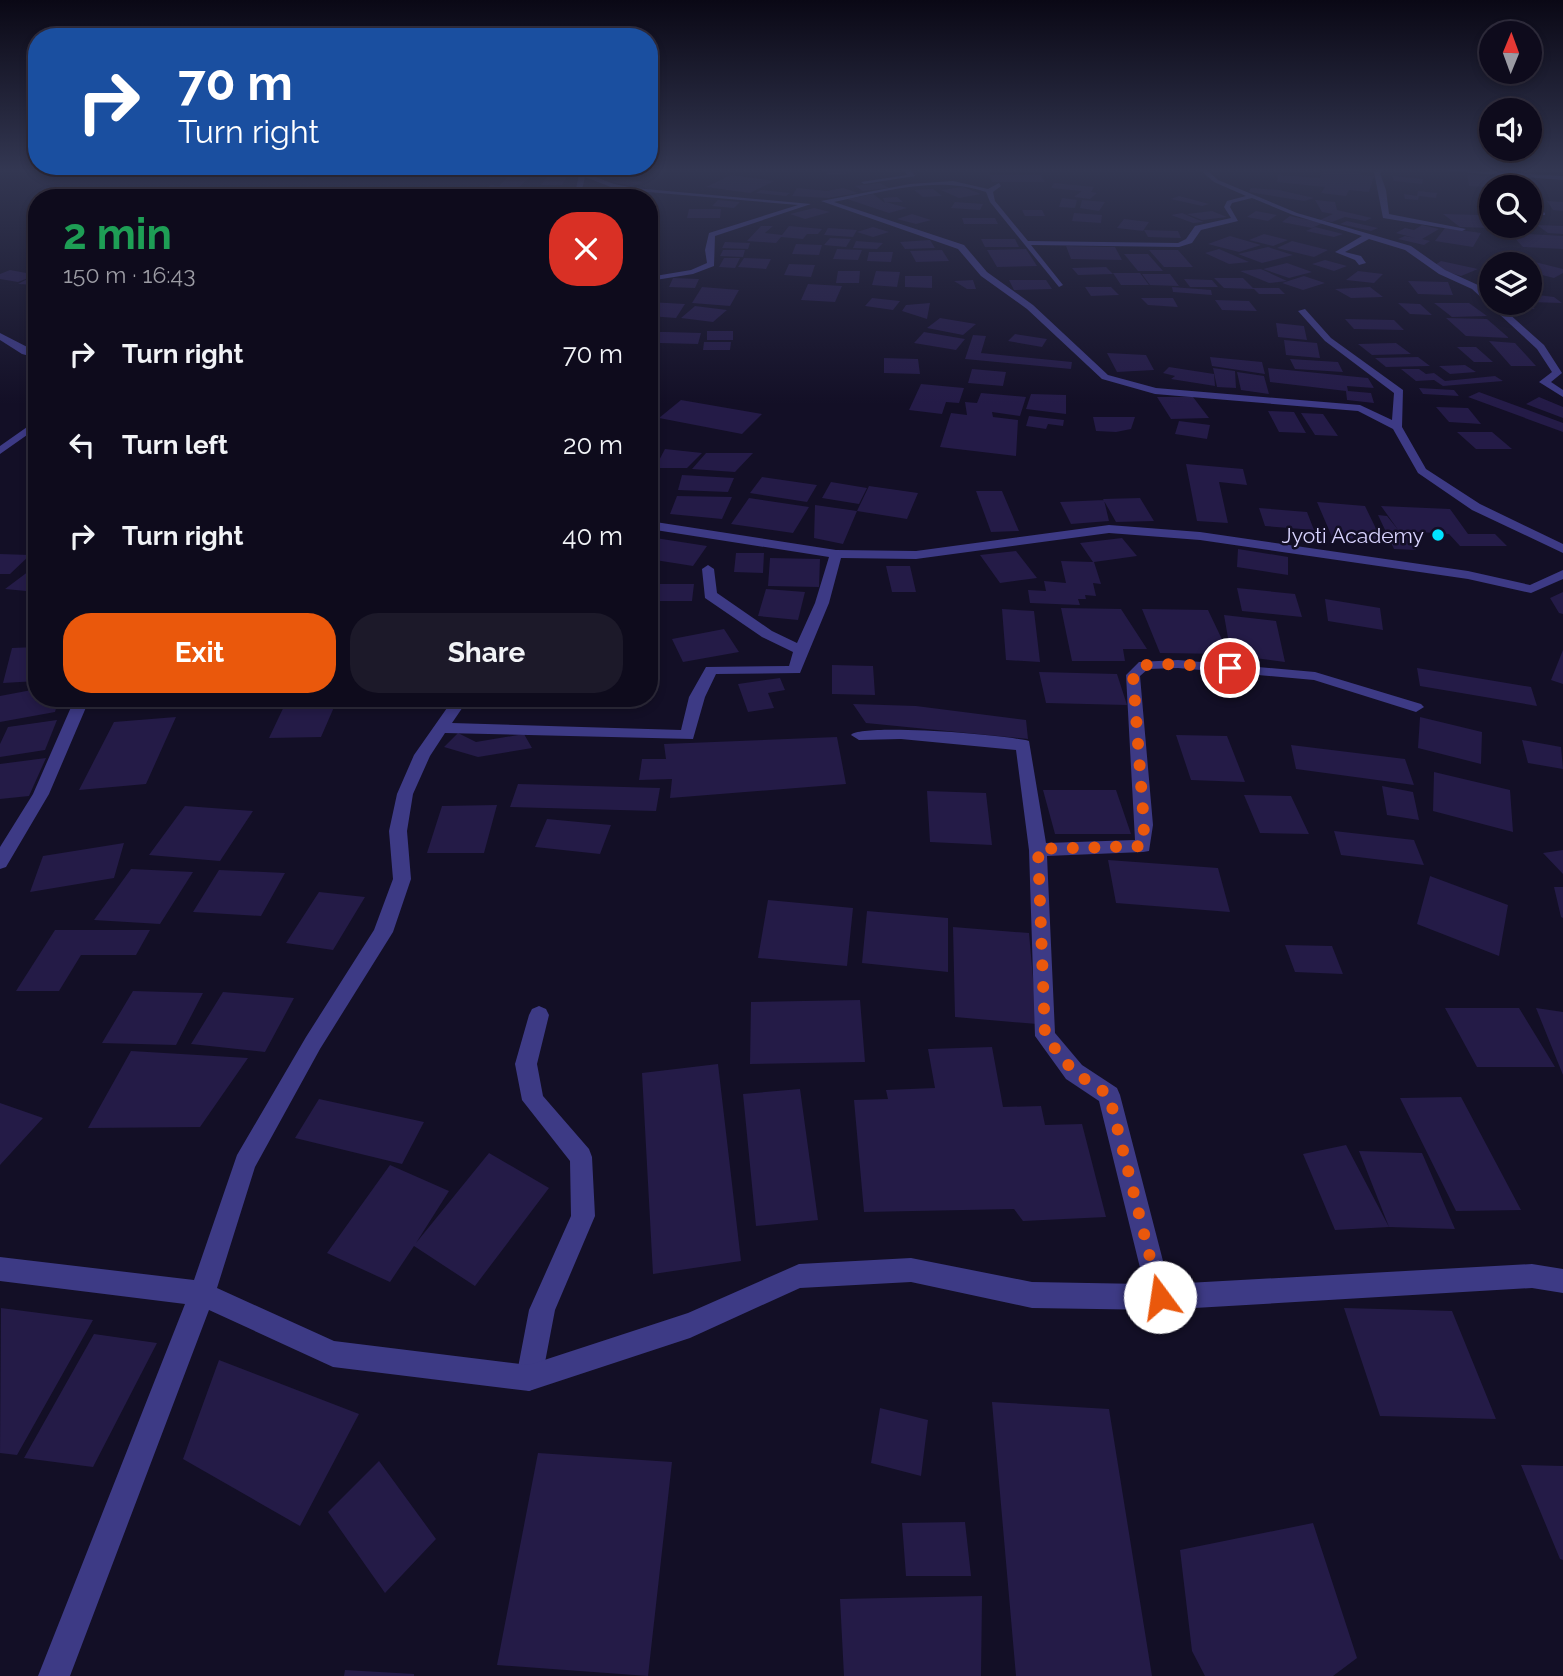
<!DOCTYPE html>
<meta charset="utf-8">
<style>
:root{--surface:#0e0b1c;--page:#1c1929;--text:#f1f3f6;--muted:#9b9ba3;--line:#2e2b3b;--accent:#ea580c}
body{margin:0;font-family:Raleway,sans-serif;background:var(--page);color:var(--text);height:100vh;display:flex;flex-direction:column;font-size:26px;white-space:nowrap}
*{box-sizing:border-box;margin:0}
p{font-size:23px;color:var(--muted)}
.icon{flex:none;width:38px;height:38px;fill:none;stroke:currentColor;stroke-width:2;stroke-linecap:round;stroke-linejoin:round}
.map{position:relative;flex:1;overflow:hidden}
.drawer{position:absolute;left:28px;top:189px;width:630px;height:518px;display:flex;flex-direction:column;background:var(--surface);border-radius:28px;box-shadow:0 4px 10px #0003,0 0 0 2px var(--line)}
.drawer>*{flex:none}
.hud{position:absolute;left:28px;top:28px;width:630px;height:147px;border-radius:28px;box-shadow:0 4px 10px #0003,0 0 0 2px var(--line);background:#1a4fa0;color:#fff;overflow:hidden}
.needle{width:46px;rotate:1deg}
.buttons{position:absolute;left:1479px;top:21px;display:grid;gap:14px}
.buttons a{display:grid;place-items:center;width:63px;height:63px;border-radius:50%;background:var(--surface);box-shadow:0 4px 10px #0003,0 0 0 2px var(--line);font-size:35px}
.pin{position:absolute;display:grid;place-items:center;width:60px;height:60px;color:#fff;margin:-30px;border:4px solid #fff;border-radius:50%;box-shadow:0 2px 7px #0007}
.me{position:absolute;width:77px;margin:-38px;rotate:346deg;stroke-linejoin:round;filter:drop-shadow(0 0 5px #0008)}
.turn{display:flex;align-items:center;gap:24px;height:147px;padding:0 35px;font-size:32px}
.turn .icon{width:91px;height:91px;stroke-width:2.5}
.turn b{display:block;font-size:49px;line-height:60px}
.round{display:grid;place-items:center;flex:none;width:74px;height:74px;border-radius:28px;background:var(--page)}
.headline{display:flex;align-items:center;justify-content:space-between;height:119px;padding:0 35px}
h1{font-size:42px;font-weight:700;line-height:52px;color:#1e9e55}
.action{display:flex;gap:14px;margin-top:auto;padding:14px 35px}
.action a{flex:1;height:80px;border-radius:28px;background:var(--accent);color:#fff;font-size:28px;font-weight:700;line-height:80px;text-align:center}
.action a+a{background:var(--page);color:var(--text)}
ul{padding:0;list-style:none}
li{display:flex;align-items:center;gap:21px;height:91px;padding:0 35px}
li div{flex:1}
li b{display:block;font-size:26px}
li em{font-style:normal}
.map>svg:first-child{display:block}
.building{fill:#241b47}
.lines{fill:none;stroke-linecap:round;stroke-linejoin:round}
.lane{fill:#3d3a85;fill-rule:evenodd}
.street{fill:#3d3a85;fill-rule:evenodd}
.route{stroke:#ea580c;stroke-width:12;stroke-dasharray:0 21.6}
.poi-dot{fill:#00e5ff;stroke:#130f26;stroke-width:2.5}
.labels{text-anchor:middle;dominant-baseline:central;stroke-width:5;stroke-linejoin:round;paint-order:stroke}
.far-poi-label{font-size:21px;fill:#d9d4ff;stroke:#130f26;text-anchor:end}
</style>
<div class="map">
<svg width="1563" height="1676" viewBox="0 0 1563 1676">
<rect width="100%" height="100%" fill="#130f26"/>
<path class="building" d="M629,169H638L652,173L637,177L618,172Z
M849,169L853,173L828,175L823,170Z
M1323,169H1359L1361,175L1374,176L1369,192L1349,190L1346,196L1321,193L1325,187L1277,182L1278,175L1320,178Z
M293,171L305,172L302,174H312L303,179L281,178Z
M322,172L351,174L340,179L310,177Z
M1467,174L1492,177L1494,187L1469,186Z
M731,175L774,181L750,193L706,187Z
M989,175H1041L1045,182H992Z
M1392,176L1423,179L1422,184L1394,181Z
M508,177L529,178L507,198L477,197L491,185L499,186Z
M547,177H567L562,185H541Z
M623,178L643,182L632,186L611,182Z
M880,183L889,188L863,191L855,186Z
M1054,183L1094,187L1091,192L1097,193L1090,199L1074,197L1082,191L1051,188Z
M202,187L203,193L172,196V190Z
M963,187L981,194L959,198L941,190Z
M797,188L827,191L843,188L858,193L828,198L792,196Z
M1251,188L1279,190L1314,198L1304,201L1249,192Z
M388,189L399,191L380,198L367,197Z
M933,189L942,196L923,197L914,190Z
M761,190L790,193L786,196L756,193Z
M1418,191L1437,193L1436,198L1419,196L1418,200L1405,199L1404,194L1417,196Z
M873,194L885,203L883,198L897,197L903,202H886L907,208L889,213L847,199Z
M1179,196L1209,204L1202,206L1171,199Z
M1062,198L1077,200L1075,208L1059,207Z
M718,200L740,202L734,208L712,206Z
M1082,200L1105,202L1099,211L1080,208Z
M1315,200L1335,202L1337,210L1372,218L1365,221L1345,217L1332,222L1320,220L1333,214L1322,212Z
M1547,201L1563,202V211L1553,210Z
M955,202L983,204L980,210L951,208Z
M814,208L830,212L805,219L790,214Z
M689,209H721L720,218H687Z
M1022,210H1042L1045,216H1025Z
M1212,211L1227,217L1202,220L1187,214Z
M1256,211L1277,215L1268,221L1247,217Z
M1074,213L1102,215L1101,223L1072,221Z
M1182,213L1196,219L1204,222L1193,223L1171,215Z
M912,214L931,220L916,224L897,219Z
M1443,214L1481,215L1491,222V228L1460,227Z
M1290,216L1323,223L1312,228L1282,222Z
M962,218H995L998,224H964Z
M1124,219L1149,222L1143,231L1117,228Z
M1347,221L1378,228L1371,231L1340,224Z
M1422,225L1439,229L1422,239L1430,241L1424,245L1398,239L1405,236L1415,238L1396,233L1405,228L1414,230Z
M1537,225L1563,226V234L1548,233Z
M761,226H773L765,233L782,235L789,226L822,229L818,234H807L803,239L781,237L776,243L747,241Z
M873,227L889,232L873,237L857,232Z
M1315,227L1343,234L1334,237L1306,231Z
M828,228L857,230L853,237L824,235Z
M1445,228L1481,233L1473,247L1435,241Z
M1144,230L1178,231L1181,238L1148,237Z
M1510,233L1563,236V249L1523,247Z
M1264,234L1288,240L1273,246L1249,240Z
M1230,236L1261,245L1239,252L1208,244Z
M830,238L851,239L846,247L824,245Z
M981,239H1015L1019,247H985Z
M930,240L935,248L905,249L900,242Z
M856,241L883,243L877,249L853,248Z
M1292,241L1328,250L1314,257L1277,248Z
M725,242L750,243L748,249L722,248Z
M796,244L822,245L819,255L792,254Z
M1066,246L1115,247L1122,260L1071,259Z
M1268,247L1293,255L1262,263L1238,254Z
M837,249L862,250L858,260L833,259Z
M1026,249L1037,266L997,267L987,250Z
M1219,249L1233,255L1249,262L1229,264L1205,253Z
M723,250H745L743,257L720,256Z
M942,250L949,261L916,262L910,251Z
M1149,250H1178L1193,267H1164Z
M869,252H893L891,262L867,261Z
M1124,254H1148L1163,271H1138Z
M724,258H740L735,268L719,267Z
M744,258L771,259L766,269L738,267Z
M1325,260L1347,266L1334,271L1312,264Z
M1441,261L1478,269L1461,276L1444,271L1435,265Z
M1535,262L1563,269V273L1554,278L1530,272Z
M1287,263L1312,272L1289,278L1263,269Z
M789,264L815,265L811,277L784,275Z
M1106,267L1113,274L1078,275L1072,268Z
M1261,269L1287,281L1269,283L1240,271Z
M10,270L37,275V285L18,284L31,277L18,282L0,279V274Z
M838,271H860L859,283H836Z
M876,271L900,272L897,287L872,285Z
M1358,271L1383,274L1374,283L1346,280Z
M1113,273H1140L1149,285H1121Z
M1142,274H1170L1179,286L1150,285Z
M905,276H932V288L905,287Z
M1304,276L1325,283L1303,290L1282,283Z
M673,278L699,279L695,288L669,287Z
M1214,278H1243L1253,288H1279L1285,294H1259L1254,289L1224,288Z
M1184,279L1212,280L1218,287H1190Z
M973,280L976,289H967L954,281Z
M1009,280H1046L1052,289L1014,290Z
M1408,281L1448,282L1453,295L1418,294Z
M808,284L842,286L835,302L801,300Z
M702,287L739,290L730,306L692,303Z
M1085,287H1111L1119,295L1091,296Z
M1172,287L1211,290L1212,295L1173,292Z
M1370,287L1383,297L1351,298L1335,289Z
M1530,294L1554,297L1562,303L1530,302Z
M872,298L900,301L893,310L865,306Z
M1141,298H1173L1178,307L1148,305Z
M1215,300L1249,301L1257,311L1222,310Z
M649,302L685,304L676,318L649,316Z
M930,303L927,319L902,311L906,305Z
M1398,303L1420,304L1432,315L1410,314Z
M1434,303H1469L1487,316L1452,317Z
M1508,303H1527L1535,309L1515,308Z
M695,306L727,310L713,322L681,318Z
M940,318L976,324L963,335L927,328Z
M1446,318L1487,319L1509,338L1466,336Z
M1345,319L1394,320L1404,330L1354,329Z
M1276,323L1304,326L1307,340L1278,337Z
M707,331H733V340H707Z
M652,332H666L701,333L698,344L659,343L656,352H649Z
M924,332L965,339L956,350L914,343Z
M1015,334L1047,339L1042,347L1008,341Z
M973,335L986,336L981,353L1072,362L1071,369L965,359Z
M1284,340L1317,343L1320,358L1286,355Z
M1489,341L1515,343L1536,366H1511Z
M704,342H731L730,350H703Z
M1396,343L1411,354L1372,355L1358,344Z
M1457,347H1476L1493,362H1474Z
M1107,353L1146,355L1154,370L1117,372Z
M1210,357L1262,362L1265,374L1212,366Z
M1418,357L1430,366L1386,367L1375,358Z
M884,358L918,359L920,374L884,373Z
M1290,359L1338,362L1343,372L1295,369Z
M1465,365L1476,372L1450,374L1439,366Z
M1169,367L1214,374L1215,386L1171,379L1175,376L1163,373Z
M1213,368L1235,371L1236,388L1217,387Z
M1268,368L1368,378L1374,388L1347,386L1348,391L1371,393L1374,403L1347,400L1346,391L1270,382Z
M972,369L1006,372L1003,386L968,383Z
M1401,369H1419L1426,374L1434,373L1445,381L1495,376L1503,381L1443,386L1434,380L1416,381Z
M1237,372L1264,376L1269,394L1241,390Z
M921,384L964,388L959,403L946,402L942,414L909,410Z
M1419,388L1454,390L1459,396L1423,394Z
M1479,392L1563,423V432L1468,397Z
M981,393L1026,397L1020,416L992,412L993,417L1018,420L1016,456L940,447L951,413L967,415L965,402L977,403Z
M1031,394L1066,395V414L1026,409Z
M1157,397H1193L1209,418L1171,419Z
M1539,397L1563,407V418L1526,404Z
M681,400L762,414L742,434L659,418Z
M1436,407L1468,408L1481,424L1449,422Z
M1268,411L1294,412L1306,433L1279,432Z
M1301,413L1323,414L1338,436L1315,435Z
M1029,416L1064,420L1063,426L1048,424L1046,429L1026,426Z
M1093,417H1135L1131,429L1116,432L1096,431Z
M1179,421L1210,425L1207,439L1175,434Z
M1457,432H1492L1512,449H1476Z
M665,449L702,453L687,468H655Z
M706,453H753L735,472L692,469Z
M1186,464L1243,469L1247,485L1219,482L1228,523L1197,521Z
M682,475L734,478L728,492L678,490Z
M762,477L817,485L807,502L750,493Z
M831,482L867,488L859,504L822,498Z
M869,486L918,493L907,519L857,511Z
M976,491H1002L1019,531L991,532Z
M677,496L732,497L722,519L670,514Z
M749,498L809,507L793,533L731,524Z
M1140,498L1154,521L1116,522L1103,499Z
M1104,500L1109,521L1071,524L1060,502Z
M1317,502L1365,506L1382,541L1332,537Z
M815,505L857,511L843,544L814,538Z
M1381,506L1450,509L1468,534H1495L1507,546H1460L1449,534L1406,531L1416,550L1394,549L1378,515L1387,516L1399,531Z
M1259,508L1307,512L1314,530L1265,526Z
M649,537L707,546L693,566L649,559Z
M1122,538L1137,556L1094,562L1101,584L1093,583L1096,596L1085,595L1086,599H1078L1080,605L1030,603L1028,590L1046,591L1044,581L1066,583L1061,561L1093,562L1080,543Z
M1238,549L1288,557V575L1237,567Z
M1016,551L1037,578L1000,583L980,555Z
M736,553H764L763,573L734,572Z
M0,554L30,555L10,574H0Z
M770,558L820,559L819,587L768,586Z
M37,565V592L5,589Z
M886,566H910L916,592H892Z
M649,584H694L692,601H649Z
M1237,588L1295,594L1302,617L1242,611Z
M766,589L805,592L798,620L758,616Z
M1563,592V614L1559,613L1550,598Z
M1325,599L1380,608L1383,630L1328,621Z
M1061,608L1121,609L1147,649H1123L1125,661H1072Z
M1002,609L1034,611L1040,662L1006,660Z
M1142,609L1208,610L1229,654L1160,653Z
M1224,615L1276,621L1285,662L1231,655Z
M657,625L659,654L649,655V626Z
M724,629L739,652L683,662L672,639Z
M37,647V681L3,683L12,648Z
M1563,650V684L1551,680Z
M832,665L873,666L875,695L832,694Z
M1417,668L1531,687L1537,706L1420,686Z
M1039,672L1117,674L1127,705L1046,703Z
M780,678L785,690L768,693L774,708L748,712L738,684Z
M37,689V698H59L55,712L0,722V696Z
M210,698H266L264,702L207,704Z
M288,698H338L321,737L269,738Z
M853,704L916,706L1026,720L1028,739L866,723Z
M176,717L146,784L79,790L114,722Z
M1420,717L1482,732L1481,764L1418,748Z
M57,720L45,750L0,757V744L8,727Z
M458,733L476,742L524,734L532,748L478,757L444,747Z
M1176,735L1227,736L1245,782L1191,780Z
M837,737L846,784L670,798L672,779L639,780L642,759H666L664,744Z
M1522,740L1561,747L1563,769L1528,763Z
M1291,745L1405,759L1414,785L1296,769Z
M46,758L29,796L0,799V764Z
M1434,772L1510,790L1513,832L1433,811Z
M518,784L660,788L656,811L510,807Z
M1382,786L1413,792L1419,820L1387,815Z
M1043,790H1116L1131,834H1055Z
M927,791L986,793L992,845L930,842Z
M1244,795L1291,796L1309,834L1260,833Z
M497,805L484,853H427L442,806Z
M185,806L253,811L220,861L149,855Z
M547,819L611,825L600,854L535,847Z
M1334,831L1414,840L1424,865L1341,855Z
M124,843L114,878L30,892L43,856Z
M1563,850V874L1543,853Z
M1108,860L1218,868L1230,912L1116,903Z
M131,869L193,872L160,924L94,920Z
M219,870L285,873L261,916L193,912Z
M1430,876L1508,905L1499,956L1417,924Z
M1554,887H1563V918L1561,917Z
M319,892L365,897L333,950L286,943Z
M768,900L853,908L847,966L758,958Z
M867,911L948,918V972L862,963Z
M953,927L1029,933L1037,1024L955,1017Z
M55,930H150L136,955H81L59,991H16Z
M1285,945L1332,946L1343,974L1295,972Z
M133,991L203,993L176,1045L102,1043Z
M223,992L294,998L265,1052L191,1044Z
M860,1000L865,1062L750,1064L751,1002Z
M1445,1008H1519L1555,1067H1477Z
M1536,1008L1563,1012V1075Z
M992,1047L1003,1107L1041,1106L1045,1125L1082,1124L1106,1217L1023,1221L1014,1209L864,1212L854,1100L888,1099L886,1090L935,1088L928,1049Z
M131,1051L248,1058L200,1127L88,1128Z
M718,1064L741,1261L653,1274L642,1073Z
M800,1089L818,1220L756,1226L743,1094Z
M1461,1097L1521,1210L1456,1211L1400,1098Z
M319,1099L424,1122L402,1164L295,1138Z
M0,1103L43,1118L0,1165Z
M1346,1145L1389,1227L1359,1151L1422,1153L1455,1229L1389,1227L1335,1230L1303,1154Z
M489,1153L549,1188L475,1286L414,1246L390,1282L327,1253L390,1165L449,1191L416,1243Z
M1,1308L93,1320L17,1455L0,1453Z
M1344,1308L1452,1311L1496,1419L1380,1416Z
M94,1334L157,1343L93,1467L24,1458Z
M219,1360L359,1414L300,1526L183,1459Z
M992,1402L1109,1409L1152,1676H1016Z
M880,1408L928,1420L921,1476L871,1463Z
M538,1453L672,1462L648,1676L497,1665Z
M379,1461L436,1539L385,1593L328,1512Z
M1521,1465L1563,1466V1560L1560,1559Z
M965,1522L971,1576H906L902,1523Z
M1313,1523L1357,1658L1333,1676H1205L1192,1651L1180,1550Z
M982,1596L981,1676H844L840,1599Z
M345,1670L414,1674V1676H344Z"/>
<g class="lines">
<path class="lane" d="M539,1006L546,1009L549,1015L537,1064L543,1096L589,1149L592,1157L595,1216L555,1310L542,1378L538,1387L529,1391L520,1387L516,1378L529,1310L571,1216L570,1161L522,1100L515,1064L529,1015L532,1009Z"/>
<path class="street" d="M347,169L480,172L575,169L614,184L634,188L811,204L715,236L714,266L693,274L649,281V277L691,270L707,263L705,250L709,233L798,205L625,190L602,198H592L616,189L585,177L580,198H574L579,175L573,173L480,176Z
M903,169H910L915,176L864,184L861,182L907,175Z
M1199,169H1206L1218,180L1297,213L1411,246L1445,270L1478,285L1491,297V303H1497L1544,345L1562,373L1551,382L1563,390V397L1539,382L1552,372L1537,349L1472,289L1439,274L1405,250L1369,239L1345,252L1361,256L1366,263L1359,265L1355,260L1335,252L1362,236L1293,215L1252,198L1232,203L1230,207L1238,221L1201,230L1192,243L1179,247L1031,245L1063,285L1059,287L990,202L986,192C937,175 883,192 834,202L964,245L987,272L1033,305L1108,375L1156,388L1360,405L1392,420L1394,393L1325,341L1298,311L1305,309L1331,338L1403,390L1402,427L1426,469L1480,504L1563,544V553L1472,510L1418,473L1393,429L1358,411L1155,394L1102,379L1027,309L981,276L958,249L821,201L910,184L953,181L988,189L999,183L1001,186L993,192L995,201L1028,241L1178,243L1186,239L1195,226L1231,218L1224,207L1227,201L1246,196L1214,182Z
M1377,169H1385L1380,173L1386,190L1389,214L1466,229L1462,231L1383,218L1374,172Z
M1445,169L1563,176V180L1448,171Z
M1530,202L1545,213V215H1541L1530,207Z
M0,333L37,352V358L22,354L0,340Z
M37,420V428L0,454V446Z
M649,521L836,550L916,551L1109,525L1200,532L1468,571L1530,585L1563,570V579L1531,593L1468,579L1200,540L1109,533L916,559L841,558L829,603L800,673L716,674L705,697L693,739L445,733L430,756L413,794L407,831L411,879L393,932L320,1049L255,1167L217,1288L334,1341L529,1365L688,1313L799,1264L911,1258L1032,1282L1144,1284L1099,1101L1066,1079L1035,1036L1029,850L1016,750L901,739L859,740L851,735C862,723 1007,735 1029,741L1046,843L1135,840L1126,675L1139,662L1178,660L1315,672L1421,704L1424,707L1416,712L1314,680L1178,668L1148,669L1140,676L1153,825L1149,851L1143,852L1047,856L1055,1033L1082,1065L1117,1088L1120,1095L1169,1284L1532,1264L1563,1269V1293L1532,1288L1160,1310L1032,1308L911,1282L800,1288L690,1338L529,1391L333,1367L209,1310L70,1676H38L185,1304L0,1281V1257L194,1280L237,1155L306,1037L374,930L393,879L389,831L397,794L414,755L454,698H469L452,723L681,730L689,697L706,667L789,666L793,652L762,637L705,598L702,569L708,565L714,569L717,593L772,631L797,643L815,603L829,557L649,529Z
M75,698H90L49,794L6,867L0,869V847L33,794Z"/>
</g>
<linearGradient id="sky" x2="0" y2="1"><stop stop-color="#0a0815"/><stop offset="0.42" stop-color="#333752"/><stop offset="1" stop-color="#333752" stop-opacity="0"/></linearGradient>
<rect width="1563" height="404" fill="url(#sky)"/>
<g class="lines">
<path class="route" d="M1160,1297L1109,1095L1074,1072L1045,1036L1038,849L1143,846L1144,825L1133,675L1144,665L1178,664L1230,668"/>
</g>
<circle class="poi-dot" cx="1438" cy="535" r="7"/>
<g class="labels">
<g class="far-poi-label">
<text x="1424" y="535">Jyoti Academy</text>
</g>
</g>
</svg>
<div class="buttons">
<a><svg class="needle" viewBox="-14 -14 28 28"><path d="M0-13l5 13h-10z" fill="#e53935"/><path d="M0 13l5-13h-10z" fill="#9b9ba3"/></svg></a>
<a><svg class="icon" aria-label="sound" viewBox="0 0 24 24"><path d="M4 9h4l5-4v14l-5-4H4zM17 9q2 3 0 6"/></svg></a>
<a><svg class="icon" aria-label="search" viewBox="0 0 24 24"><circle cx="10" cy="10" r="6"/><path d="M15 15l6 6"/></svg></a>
<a><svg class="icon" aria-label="layers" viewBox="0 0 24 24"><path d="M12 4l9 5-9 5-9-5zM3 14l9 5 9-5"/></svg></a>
</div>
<div class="pin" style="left:1230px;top:668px;background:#d93025"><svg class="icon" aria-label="arrive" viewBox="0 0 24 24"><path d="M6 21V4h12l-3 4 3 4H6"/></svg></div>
<svg class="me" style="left:1160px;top:1297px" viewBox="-20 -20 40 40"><circle r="19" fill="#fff"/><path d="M0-13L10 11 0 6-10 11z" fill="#ea580c"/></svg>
<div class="hud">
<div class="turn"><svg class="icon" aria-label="right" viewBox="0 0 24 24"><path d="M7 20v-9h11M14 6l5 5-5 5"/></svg><div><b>70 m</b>Turn right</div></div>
</div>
<section class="drawer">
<div class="headline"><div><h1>2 min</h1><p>150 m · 16:43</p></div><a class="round" style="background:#d93025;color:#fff"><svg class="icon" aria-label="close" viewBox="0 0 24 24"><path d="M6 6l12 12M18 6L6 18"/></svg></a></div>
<ul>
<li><svg class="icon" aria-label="right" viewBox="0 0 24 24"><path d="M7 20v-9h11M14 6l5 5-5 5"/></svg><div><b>Turn right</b></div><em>70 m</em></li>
<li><svg class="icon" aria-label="left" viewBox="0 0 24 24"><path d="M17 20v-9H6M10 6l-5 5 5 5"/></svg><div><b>Turn left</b></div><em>20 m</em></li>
<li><svg class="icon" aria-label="right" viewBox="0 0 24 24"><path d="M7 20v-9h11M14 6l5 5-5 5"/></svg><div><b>Turn right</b></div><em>40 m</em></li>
</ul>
<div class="action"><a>Exit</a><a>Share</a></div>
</section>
</div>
